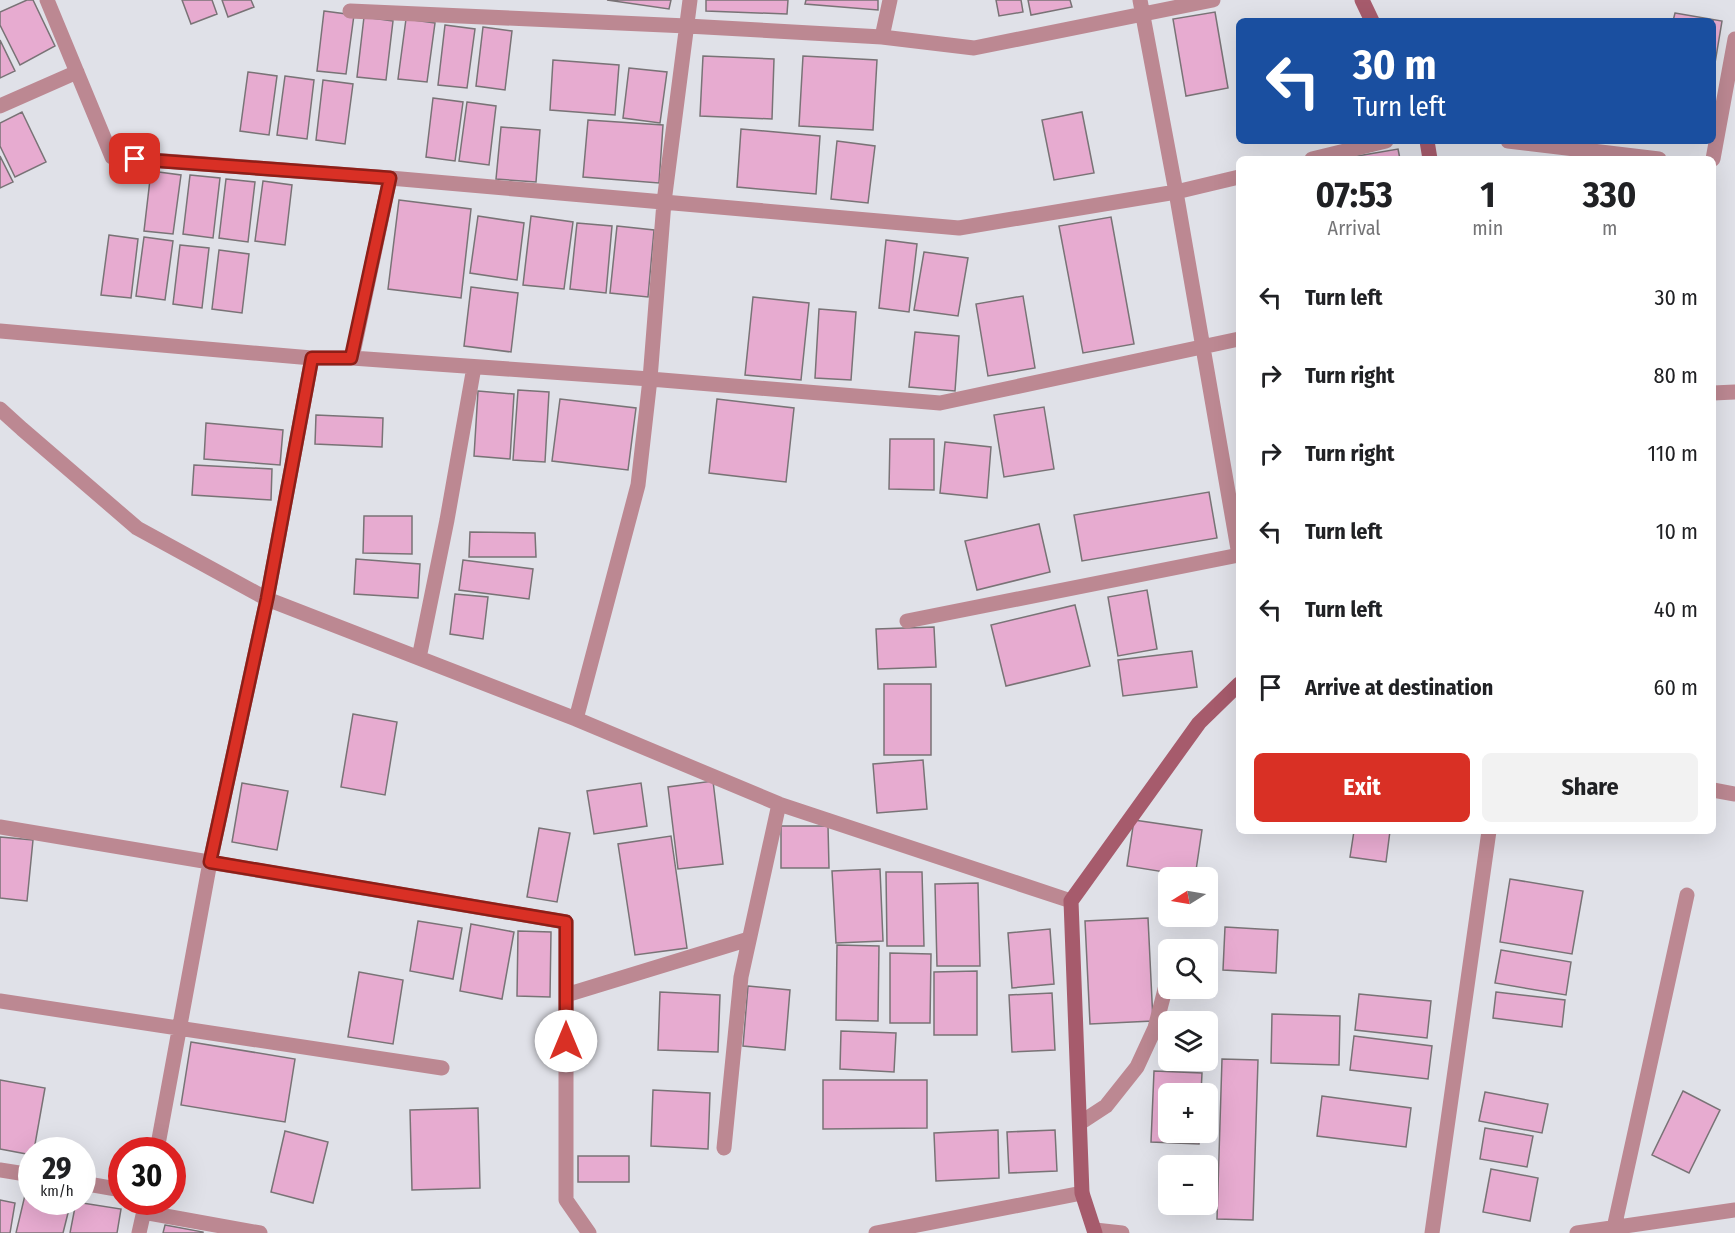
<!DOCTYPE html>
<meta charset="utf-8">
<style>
:root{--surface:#fff;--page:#f2f2f2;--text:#202124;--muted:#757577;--accent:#d93025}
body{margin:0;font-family:"Fira Sans Condensed",sans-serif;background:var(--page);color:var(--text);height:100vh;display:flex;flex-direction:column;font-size:22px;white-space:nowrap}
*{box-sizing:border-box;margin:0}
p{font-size:20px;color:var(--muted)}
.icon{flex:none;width:33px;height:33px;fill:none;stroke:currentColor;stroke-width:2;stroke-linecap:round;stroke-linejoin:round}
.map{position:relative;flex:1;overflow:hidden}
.drawer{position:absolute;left:1236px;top:156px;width:480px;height:678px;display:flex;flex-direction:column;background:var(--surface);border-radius:9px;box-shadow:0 6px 24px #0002}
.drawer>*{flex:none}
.top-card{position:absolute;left:1236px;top:18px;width:480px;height:126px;border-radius:9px;box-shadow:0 6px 24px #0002;background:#1a4fa0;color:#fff;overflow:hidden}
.needle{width:39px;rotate:259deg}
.buttons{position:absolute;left:1158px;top:867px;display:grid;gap:12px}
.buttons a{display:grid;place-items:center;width:60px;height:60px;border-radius:9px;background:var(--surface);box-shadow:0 6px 24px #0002;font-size:30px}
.speed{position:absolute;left:18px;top:1137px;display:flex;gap:12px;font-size:30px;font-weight:700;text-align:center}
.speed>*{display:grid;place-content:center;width:78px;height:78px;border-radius:50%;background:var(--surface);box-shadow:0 6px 24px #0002;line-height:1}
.speed small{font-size:15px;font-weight:400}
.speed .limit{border:9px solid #d22;background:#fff;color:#111}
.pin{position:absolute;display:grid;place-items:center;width:51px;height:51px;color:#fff;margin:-26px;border-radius:12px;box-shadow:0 3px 9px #0006}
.me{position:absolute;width:66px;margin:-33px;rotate:0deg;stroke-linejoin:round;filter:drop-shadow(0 0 4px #0008)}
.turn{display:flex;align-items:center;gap:21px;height:126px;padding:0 18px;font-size:27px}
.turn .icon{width:78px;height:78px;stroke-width:2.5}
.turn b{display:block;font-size:42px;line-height:51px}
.eta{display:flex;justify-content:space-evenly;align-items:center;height:102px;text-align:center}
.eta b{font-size:36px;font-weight:700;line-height:42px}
.primary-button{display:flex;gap:12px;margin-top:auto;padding:12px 18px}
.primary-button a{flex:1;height:69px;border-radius:9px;background:var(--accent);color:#fff;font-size:24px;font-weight:700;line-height:69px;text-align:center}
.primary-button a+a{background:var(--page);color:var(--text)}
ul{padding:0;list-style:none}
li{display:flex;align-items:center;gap:18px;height:78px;padding:0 18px}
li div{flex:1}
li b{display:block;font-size:22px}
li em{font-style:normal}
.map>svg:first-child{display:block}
.building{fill:#e7abd0;stroke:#797376;stroke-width:1.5}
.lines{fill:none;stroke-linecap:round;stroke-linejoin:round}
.street{stroke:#bc8892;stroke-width:15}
.secondary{stroke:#a65b6c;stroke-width:15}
.route-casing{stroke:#8d1f18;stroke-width:15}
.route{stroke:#d93025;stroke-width:10}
</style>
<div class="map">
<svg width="1735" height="1233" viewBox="0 0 1735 1233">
<rect width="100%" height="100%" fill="#e0e1e8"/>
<path class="building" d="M27,0H33L55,46L20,65L0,25V12Z
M182,0H212L217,14L191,24Z
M222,0H251L254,7L228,17Z
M607,0H671L669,9Z
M706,0H788L787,14L706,11Z
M806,0H878V10L805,4Z
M996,0H1021L1023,12L999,16Z
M1028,0H1070L1072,7L1031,15Z
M324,11L354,15L346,74L317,71Z
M1215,12L1228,88L1186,96L1173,19Z
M1675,13L1722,21L1713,75V21H1673Z
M364,17L393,21L386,80L357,77Z
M406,19L435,23L427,82L398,79Z
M445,25L475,29L467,88L438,85Z
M483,27L512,31L505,90L476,86Z
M0,40L15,71L0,78Z
M703,56L774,59L772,119L700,116Z
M803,56L877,60L873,130L799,126Z
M553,60L619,65L615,115L550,110Z
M629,68L667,72L660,123L623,118Z
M248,72L277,76L269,135L240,131Z
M285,76L314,80L307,139L277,135Z
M323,80L353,84L345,144L316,140Z
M433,98L463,102L455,161L426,157Z
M467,102L496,106L489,165L459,161Z
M22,112L46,162L15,177L0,146V123Z
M1082,112L1094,173L1054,180L1042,120Z
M588,120L663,125L659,183L583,177Z
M501,127L540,130L536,182L496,179Z
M741,129L820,136L816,194L737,187Z
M837,141L875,146L868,203L831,199Z
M1398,149L1400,159H1346V158Z
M0,156L13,182L0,188Z
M151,171L181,175L173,234L144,231Z
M190,175L220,178L213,238L183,234Z
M226,179L255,182L248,242L219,238Z
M263,181L292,185L285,245L255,241Z
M399,200L471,209L461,298L388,289Z
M478,216L524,223L517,280L470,273Z
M531,216L573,222L564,289L523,285Z
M1111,217L1134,344L1083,353L1059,226Z
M577,223L612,226L606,293L570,289Z
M617,226L654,230L648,297L610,293Z
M109,235L138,239L131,298L101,295Z
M144,237L173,241L165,300L136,296Z
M886,240L917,244L909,312L879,308Z
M180,245L209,248L202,308L173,304Z
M219,250L249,254L242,313L212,309Z
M924,252L968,258L958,316L914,310Z
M471,287L518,293L511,352L464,346Z
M1023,296L1035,368L988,376L976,304Z
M753,297L809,303L801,380L745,375Z
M819,309L856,312L851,380L815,378Z
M915,332L959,336L955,391L909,387Z
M518,390L549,392L545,462L513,460Z
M478,391L514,394L510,459L474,456Z
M560,399L636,408L628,470L552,461Z
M717,399L794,408L786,482L709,473Z
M1044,407L1054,469L1004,477L994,415Z
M316,415L383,418L382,447L315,444Z
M206,423L283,430L280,465L204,459Z
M890,439H934V490L889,489Z
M945,442L991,447L987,498L940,493Z
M194,465L272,469L271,500L192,495Z
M1209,492L1217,538L1082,561L1074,515Z
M364,516H412V554L363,553Z
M1039,524L1050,572L977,590L965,541Z
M470,532L535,533L536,557H469Z
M356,559L420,564L418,598L354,594Z
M463,560L533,569L529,599L459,590Z
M1147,590L1157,649L1118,656L1108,597Z
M455,594L488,597L483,639L450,634Z
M1075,605L1090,666L1006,686L991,625Z
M934,627L936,667L878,669L876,629Z
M1192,651L1197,687L1123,696L1118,660Z
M884,684H931V755H884Z
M353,714L397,722L385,795L341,787Z
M923,760L927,809L877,813L873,764Z
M713,781L723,864L678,869L668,787Z
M242,783L288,791L277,850L232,842Z
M641,783L647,826L594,834L587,791Z
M1134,820L1202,830L1195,877L1127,866Z
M781,826H828L829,868H781Z
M539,828L570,833L557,902L527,897Z
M1354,831H1390L1386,862L1350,857Z
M671,836L687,948L635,955L618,844Z
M0,837L33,840L27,901L0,898Z
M880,869L883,941L836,943L832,871Z
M886,872H922L924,946H887Z
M1510,879L1583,891L1572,954L1500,942Z
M978,883L980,966H937L935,884Z
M1148,918L1153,1021L1090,1024L1085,921Z
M418,921L462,928L453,979L410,971Z
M471,924L514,932L502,999L460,991Z
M1225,927L1278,930L1276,973L1223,970Z
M1050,929L1054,984L1012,988L1008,933Z
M518,931L551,932L550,997L517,996Z
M837,945L879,946L878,1021L836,1020Z
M1501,950L1571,962L1566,995L1495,983Z
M890,953L931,954L930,1023H890Z
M977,971V1035H934V972Z
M359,972L403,980L393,1044L348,1037Z
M748,986L790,990L785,1050L743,1046Z
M660,992L720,995L718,1052L658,1050Z
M1496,992L1565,1000L1562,1027L1493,1018Z
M1052,993L1055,1050L1012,1052L1009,995Z
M1359,994L1431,1001L1427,1038L1355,1030Z
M1272,1014L1340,1016L1339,1065L1271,1063Z
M841,1031L896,1033L894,1072L840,1069Z
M1354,1036L1432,1046L1428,1079L1350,1070Z
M191,1042L295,1059L285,1122L181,1105Z
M1222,1059L1258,1060L1253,1220L1217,1219Z
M1154,1071L1202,1073L1201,1094H1168V1132H1200L1199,1144L1151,1142Z
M0,1080L45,1088L34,1150H32V1155L0,1149Z
M823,1080H927V1128L823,1129Z
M653,1090L710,1093L708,1149L651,1146Z
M1683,1091L1720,1110L1689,1173L1652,1155Z
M1485,1092L1548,1104L1542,1133L1479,1121Z
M1322,1096L1411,1108L1406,1147L1317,1136Z
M478,1108L480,1188L412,1190L410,1110Z
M1485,1128L1533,1136L1527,1167L1480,1159Z
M998,1130L999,1178L936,1181L934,1133Z
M1055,1130L1057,1171L1009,1173L1007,1132Z
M285,1131L328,1142L313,1203L271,1192Z
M578,1156H629V1182H578Z
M1491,1169L1538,1178L1530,1221L1483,1212Z
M25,1195L32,1196V1202H53L70,1205L63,1233H16Z
M0,1200L15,1203L10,1233H0Z
M76,1202L121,1209L117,1233H70Z
M165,1225L203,1232V1233H163Z"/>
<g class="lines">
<path class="street" d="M47,0L112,157L390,178L959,228L1176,192L1239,177
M350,11L687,26L882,37L974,48L1213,0
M882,37L890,0
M0,106L77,72
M1508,141L1659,159
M1312,159L1386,141
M1713,159L1735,39
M0,331L312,358H352L650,379L940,403L1239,339
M352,358L390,178
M1713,393L1735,392
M0,409L22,429L137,528L267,599L576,719L779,804L1071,901
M907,621L1239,555L1176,192L1140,0
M419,658L447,520L474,367
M576,719L638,485L650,379L664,202L690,0
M1713,790L1735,794
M0,827L566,922V1200L589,1233
M566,995L749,939
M0,1001L442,1068
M1080,1123L1106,1106L1137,1067L1155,1028L1168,978
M724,1148L741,977L779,804
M157,1150L210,862L267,599L312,358
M0,1170L32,1175
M82,1183L122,1190
M143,1212L260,1233
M1614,1228L1687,895
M1095,1230L1122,1233
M139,1233L146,1202
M876,1233L1082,1193
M1432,1233L1489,831
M1577,1233L1735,1210"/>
<path class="secondary" d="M1362,0L1372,21
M1427,141L1430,159
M1095,1233L1082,1193L1071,901L1199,723L1239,684"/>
</g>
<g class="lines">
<g class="route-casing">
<path id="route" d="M135,159L390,178L351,358H312L267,599L210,862L566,922V1041"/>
</g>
<use href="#route" class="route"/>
</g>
</svg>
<div class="buttons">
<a><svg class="needle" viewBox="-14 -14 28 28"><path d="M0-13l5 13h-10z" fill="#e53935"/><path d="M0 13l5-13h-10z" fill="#757577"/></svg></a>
<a><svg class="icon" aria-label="search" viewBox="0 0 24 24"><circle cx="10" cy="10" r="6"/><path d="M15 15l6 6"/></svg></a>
<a><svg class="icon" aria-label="layers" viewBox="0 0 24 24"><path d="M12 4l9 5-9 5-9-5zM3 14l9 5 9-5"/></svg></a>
<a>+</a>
<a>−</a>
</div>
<div class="speed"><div>29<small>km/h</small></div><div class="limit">30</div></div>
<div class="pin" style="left:135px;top:159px;background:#d93025"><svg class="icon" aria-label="arrive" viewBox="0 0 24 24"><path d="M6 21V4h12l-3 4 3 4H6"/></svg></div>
<svg class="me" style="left:566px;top:1041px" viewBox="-20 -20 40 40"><circle r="19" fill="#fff"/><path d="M0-13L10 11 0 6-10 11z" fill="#d93025"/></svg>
<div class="top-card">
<div class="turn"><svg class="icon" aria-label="left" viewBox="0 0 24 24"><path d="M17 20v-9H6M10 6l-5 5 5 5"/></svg><div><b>30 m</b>Turn left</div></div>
</div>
<section class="drawer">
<div class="eta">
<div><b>07:53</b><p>Arrival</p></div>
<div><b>1</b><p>min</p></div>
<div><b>330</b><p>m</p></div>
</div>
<ul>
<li><svg class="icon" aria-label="left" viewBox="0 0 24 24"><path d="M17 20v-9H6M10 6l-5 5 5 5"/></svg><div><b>Turn left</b></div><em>30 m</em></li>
<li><svg class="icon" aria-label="right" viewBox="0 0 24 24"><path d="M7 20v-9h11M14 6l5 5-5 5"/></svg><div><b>Turn right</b></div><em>80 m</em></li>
<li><svg class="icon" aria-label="right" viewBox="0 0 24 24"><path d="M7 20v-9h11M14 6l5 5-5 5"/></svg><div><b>Turn right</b></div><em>110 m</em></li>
<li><svg class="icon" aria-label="left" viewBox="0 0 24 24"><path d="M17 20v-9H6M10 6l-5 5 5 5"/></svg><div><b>Turn left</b></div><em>10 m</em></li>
<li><svg class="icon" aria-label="left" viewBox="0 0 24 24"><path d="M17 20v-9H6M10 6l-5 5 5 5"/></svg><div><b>Turn left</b></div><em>40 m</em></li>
<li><svg class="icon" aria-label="arrive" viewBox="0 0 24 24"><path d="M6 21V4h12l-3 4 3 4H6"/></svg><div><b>Arrive at destination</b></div><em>60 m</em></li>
</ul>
<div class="primary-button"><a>Exit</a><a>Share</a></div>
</section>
</div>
